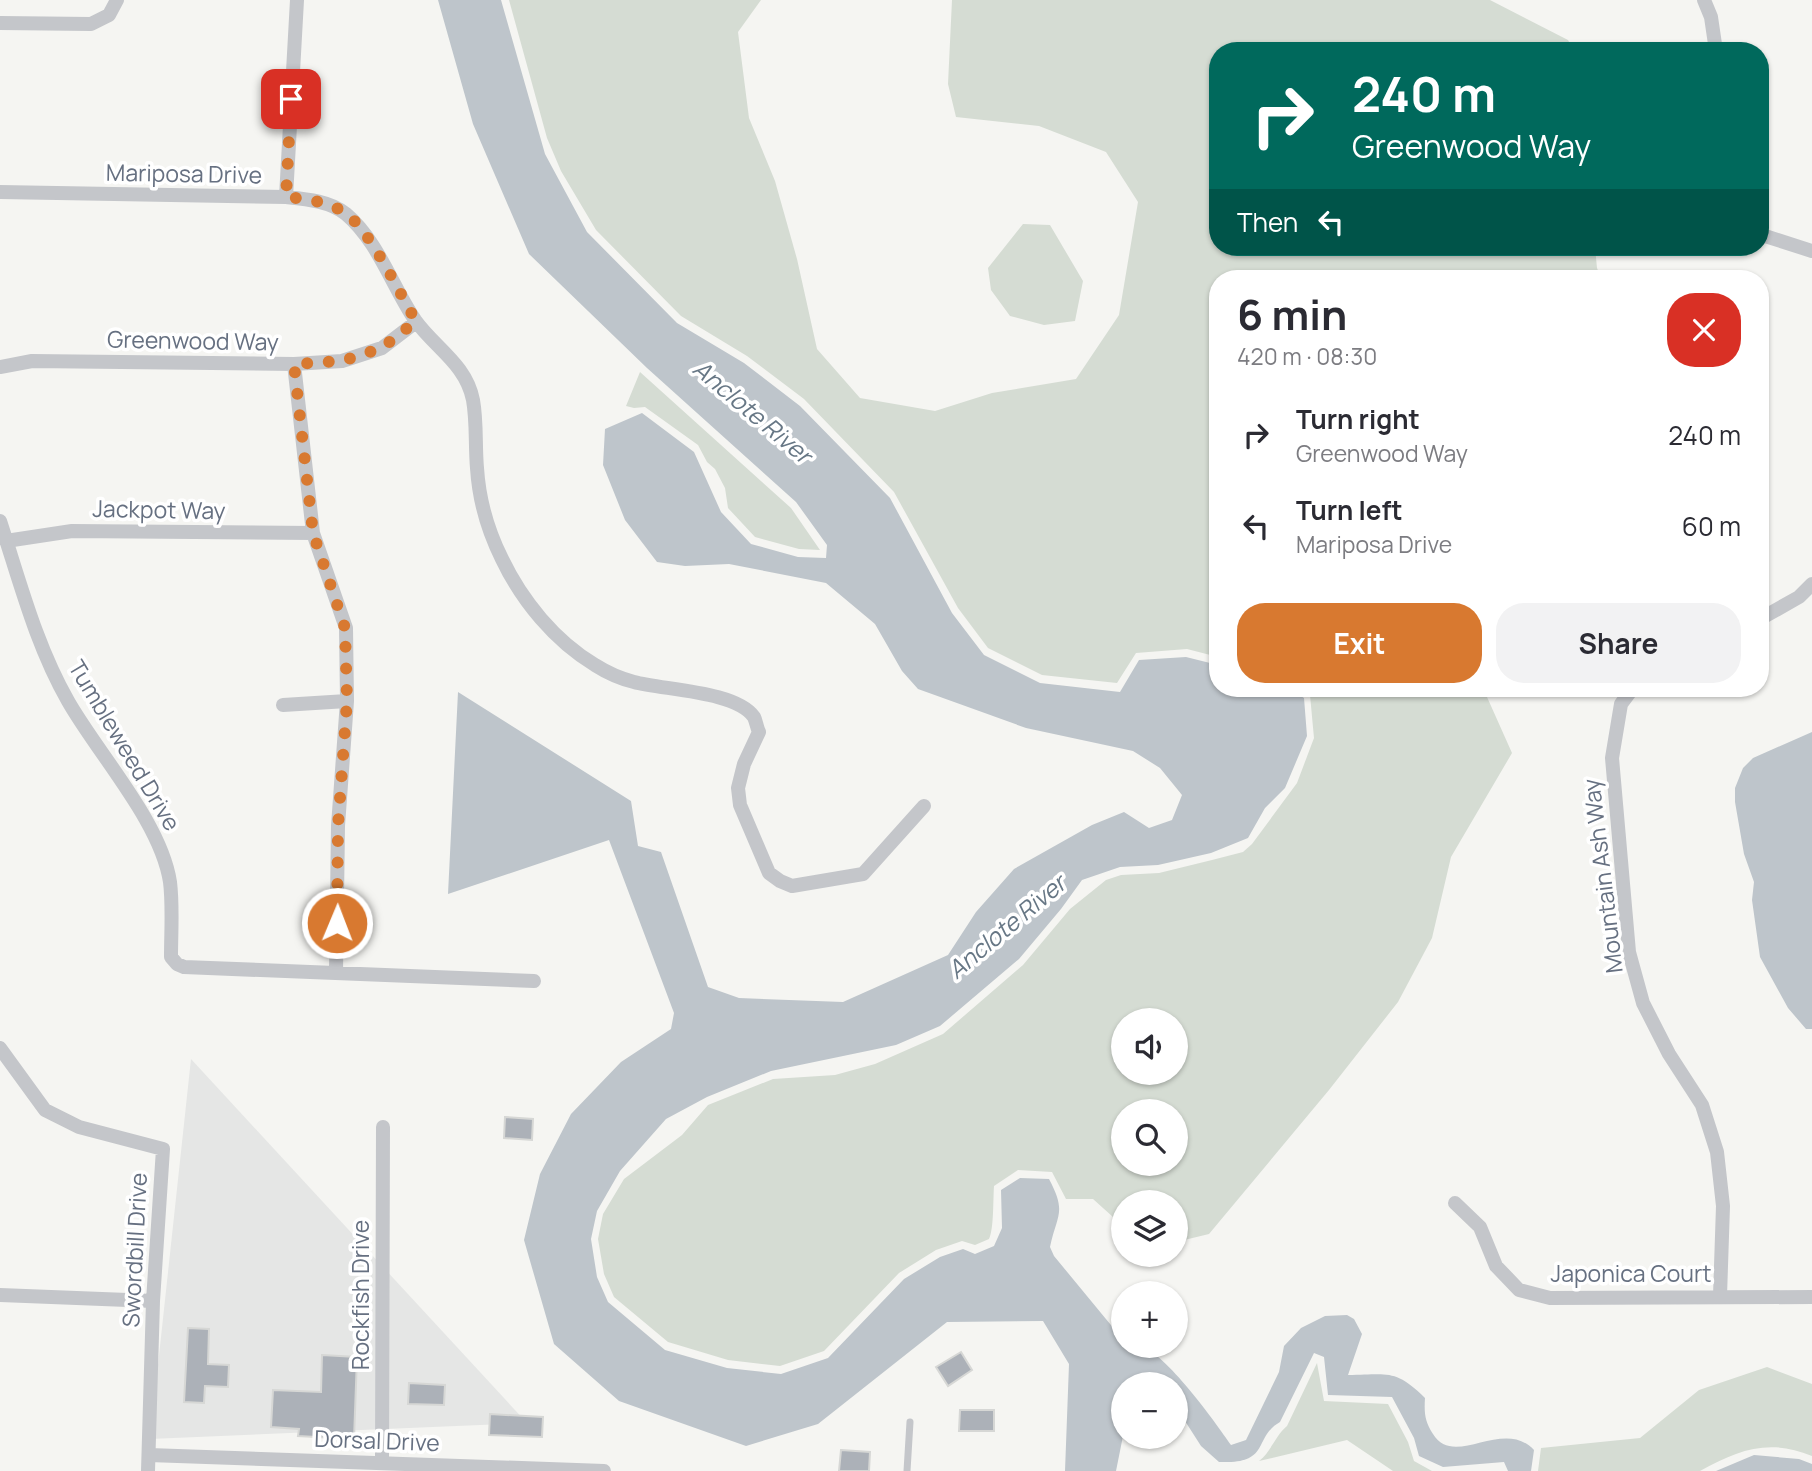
<!DOCTYPE html>
<meta charset="utf-8">
<style>
:root{--surface:#fff;--page:#f2f2f3;--text:#2b2b33;--muted:#7c7c81;--accent:#d87930}
body{margin:0;font-family:Manrope,sans-serif;background:var(--page);color:var(--text);height:100vh;display:flex;flex-direction:column;font-size:26px;white-space:nowrap}
*{box-sizing:border-box;margin:0}
p{font-size:23px;color:var(--muted)}
.icon{flex:none;width:38px;height:38px;fill:none;stroke:currentColor;stroke-width:2;stroke-linecap:round;stroke-linejoin:round}
.map{position:relative;flex:1;overflow:hidden}
.side{position:absolute;left:1209px;top:270px;width:560px;height:427px;display:flex;flex-direction:column;background:var(--surface);border-radius:28px;box-shadow:0 2px 5px #0004}
.side>*{flex:none}
.banner{position:absolute;left:1209px;top:42px;width:560px;height:214px;border-radius:28px;box-shadow:0 2px 5px #0004;background:#00695c;color:#fff;overflow:hidden}
.controls{position:absolute;left:1111px;top:1008px;display:grid;gap:14px}
.controls a{display:grid;place-items:center;width:77px;height:77px;border-radius:50%;background:var(--surface);box-shadow:0 2px 5px #0004;font-size:35px}
.pin{position:absolute;display:grid;place-items:center;width:60px;height:60px;color:#fff;margin:-30px;border-radius:14px;box-shadow:0 4px 10px #0006}
.me{position:absolute;width:77px;margin:-38px;rotate:1deg;stroke-linejoin:round;filter:drop-shadow(0 0 5px #0008)}
.turn{display:flex;align-items:center;gap:24px;height:147px;padding:0 28px;font-size:32px}
.turn .icon{width:91px;height:91px;stroke-width:2.5}
.turn b{display:block;font-size:49px;line-height:60px}
.then{display:flex;align-items:center;height:66px;padding:0 28px;background:#0003;gap:14px;font-size:26px}
.round{display:grid;place-items:center;flex:none;width:74px;height:74px;border-radius:28px;background:var(--page)}
.head{display:flex;align-items:center;justify-content:space-between;height:119px;padding:0 28px}
h1{font-size:42px;font-weight:700;line-height:52px}
.primary-button{display:flex;gap:14px;margin-top:auto;padding:14px 28px}
.primary-button a{flex:1;height:80px;border-radius:28px;background:var(--accent);color:#fff;font-size:28px;font-weight:700;line-height:80px;text-align:center}
.primary-button a+a{background:var(--page);color:var(--text)}
ul{padding:0;list-style:none}
li{display:flex;align-items:center;gap:21px;height:91px;padding:0 28px}
li div{flex:1}
li b{display:block;font-size:26px}
li em{font-style:normal}
.map>svg:first-child{display:block}
.built{fill:#e5e6e5}
.green{fill:#d5dcd3;fill-rule:evenodd}
.water{fill:#bec5cb}
.building{fill:#acb1b8;stroke:#d6d7d5;stroke-width:2}
.lines{fill:none;stroke-linecap:round;stroke-linejoin:round}
.service{stroke:#c4c6ca;stroke-width:7}
.minor{stroke:#c4c6ca;stroke-width:14}
.route{stroke:#d87930;stroke-width:12;stroke-dasharray:0 21.6}
.labels{text-anchor:middle;dominant-baseline:central;stroke-width:7;stroke-linejoin:round;paint-order:stroke}
.street-label{font-size:23px;fill:#667081;stroke:#fff}
.water-label{font-size:24px;font-style:italic;fill:#677785;stroke:#fff}
</style>
<div class="map">
<svg width="1812" height="1471" viewBox="0 0 1812 1471">
<rect width="100%" height="100%" fill="#f5f5f2"/>
<path class="built" d="M191,1059L527,1423L150,1439Z"/>
<path class="green" d="M509,0H761L738,32L749,118L775,181L797,259L817,349L860,398L935,411L992,393L1076,379L1119,315L1138,202L1106,152L1039,126L956,117L948,84L952,0H1490L1568,40L1574,51H1218V247H1595L1597,268L1601,278H1218V657L1187,649L1136,653L1117,683L1042,675L988,648L958,608L894,492L804,399L747,356L681,316L596,230L561,171L547,138Z
M1023,224L1050,225L1083,281L1075,321L1044,325L1010,316L991,290L988,268Z
M640,372L791,508L820,550L799,549L755,537L728,508L725,488L715,469L707,462L698,445L645,407L634,408L626,406Z
M1302,688H1483L1512,753L1451,857L1432,938L1398,1002L1329,1090L1209,1234L1176,1242V1202H1124L1123,1226L1093,1199H1066L1052,1172L1018,1170L994,1186C993,1200 994,1229 989,1239L975,1245L962,1241L936,1250L899,1273L824,1351L780,1366L728,1360L668,1342L614,1297L604,1274L598,1239L603,1214L624,1179L682,1135L708,1105L773,1079L835,1075L875,1064L943,1034L1023,965L1070,909L1106,880L1121,875L1159,873L1212,860L1243,852L1252,844L1297,783L1314,738L1310,695ZM1176,1020V1073H1124V1020ZM1176,1111V1164H1124V1111Z
M1317,1363L1324,1401L1388,1404L1408,1442L1414,1461L1432,1471H1393L1347,1440L1259,1461C1271,1452 1275,1436 1287,1426Z
M1767,1367L1812,1384V1456C1769,1438 1738,1450 1700,1471H1538L1541,1448L1640,1438L1699,1390Z"/>
<path class="water" d="M438,0H501L545,154L587,232L677,323L744,363L800,406L890,498L952,613L984,655L1040,683L1120,692L1139,660L1186,657L1218,665V688H1288L1304,698L1307,736L1285,788L1265,808L1248,838L1211,853L1158,865L1120,867L1082,880L1061,909L1019,959L940,1026L896,1045L771,1071L707,1097L666,1119L620,1171L597,1211L591,1239L597,1277L608,1302L665,1350L727,1368L781,1374L828,1358L904,1279L940,1257L963,1249L975,1254L994,1246L1002,1228L1001,1190L1020,1178L1049,1179C1067,1213 1057,1214 1050,1247L1054,1256L1115,1330L1123,1335L1124,1346C1128,1346 1135,1345 1140,1346C1165,1352 1216,1423 1231,1445L1246,1440L1279,1372L1284,1346L1301,1328L1325,1316L1347,1315L1354,1319L1362,1334L1348,1375C1387,1375 1395,1368 1425,1398C1424,1414 1425,1421 1433,1434C1454,1469 1503,1417 1534,1450L1531,1471H1508L1504,1462L1443,1467L1419,1456L1414,1438L1392,1397L1328,1395L1324,1357L1314,1353L1280,1422C1252,1438 1272,1464 1219,1462L1201,1446L1176,1407V1384H1124L1123,1436L1116,1471H1065L1069,1364L1043,1321L947,1322L818,1424L746,1446L619,1401L554,1344L524,1240L540,1174L571,1114L621,1062L671,1029L674,1013L609,840L448,894L458,692L631,801L638,846L661,852L708,987L739,998L843,1002L948,955L976,912L1014,869L1092,825L1124,812L1149,828L1172,820L1182,795L1160,768L1133,751L1026,728L918,689L902,671L875,624L826,583L729,564L685,566L657,562L625,520L603,465L605,429L642,413L694,452L721,512L751,544L798,557L826,558L827,545L796,502L647,368L529,254L473,124Z
M1812,732V1029H1806L1788,1008L1760,957L1752,900L1754,882L1744,854L1735,802V788L1743,768L1753,758Z
M1754,1455L1799,1459L1812,1464V1471H1716Z"/>
<path class="building" d="M505,1117L533,1119L532,1140L504,1138Z
M188,1328L209,1329L208,1364L229,1365L228,1387L205,1386L204,1403L184,1402Z
M961,1352L972,1370L948,1386L936,1367Z
M322,1355L357,1357L354,1439L298,1436L299,1429L271,1427L273,1390L321,1392Z
M409,1383L445,1385L444,1405L408,1404Z
M960,1410H994V1431H959Z
M490,1414L543,1417L542,1437L489,1435Z
M841,1450L870,1452L869,1471H839Z"/>
<g class="lines">
<path class="service" d="M907,1471L910,1422"/>
<path class="minor" d="M1704,0L1711,17L1716,51
M0,23L91,24L109,15L117,0
M0,192L286,197C306,199 330,201 346,214C378,241 392,286 415,320C435,348 466,364 473,400C477,422 475,446 477,468C479,500 488,531 502,559C522,601 555,641 595,665C606,672 622,679 634,682C663,690 736,691 754,717C756,721 757,728 759,732L744,764L738,788L740,805L769,873L780,881L792,886L863,874L924,806
M286,197L297,0
M1760,232L1762,235L1812,251
M294,364L313,533L346,628L347,701L338,826L336,972
M0,367L32,361L294,364L342,361L382,348L416,322
M0,521C20,582 36,645 68,701C98,754 161,822 170,882C173,906 171,932 171,957L177,964L184,967L534,981
M6,541L72,531L313,533
M1760,619L1799,597L1812,584
M1633,688L1621,704L1612,758L1629,952L1643,1003L1669,1054L1702,1105L1717,1152L1723,1206L1720,1296
M283,705L347,701
M0,1048L45,1110L79,1127L163,1149L153,1301L148,1471
M1455,1203L1480,1227L1496,1266L1519,1290L1550,1298L1812,1297
M0,1295L153,1301
M149,1455L604,1471
M382,1462L383,1127"/>
</g>
<g class="lines">
<path class="route" d="M291,99L286,197C306,199 326,201 344,212C370,229 399,293 416,321L382,348L342,361L294,364L313,533L345,628L347,701L338,826L337,923"/>
</g>
<g class="labels">
<g class="street-label">
<text transform="translate(184 173) rotate(1)">Mariposa Drive</text>
<text transform="translate(193 340) rotate(1)">Greenwood Way</text>
<text transform="translate(159 509) rotate(1)">Jackpot Way</text>
<text transform="translate(125 745) rotate(59)">Tumbleweed Drive</text>
<text transform="translate(1602 876) rotate(-97)">Mountain Ash Way</text>
<text transform="translate(134 1250) rotate(-87)">Swordbill Drive</text>
<text x="1631" y="1273">Japonica Court</text>
<text transform="translate(360 1295) rotate(-90)">Rockfish Drive</text>
<text transform="translate(377 1440) rotate(2)">Dorsal Drive</text>
</g>
<g class="water-label">
<text transform="translate(753 411) rotate(40)">Anclote River</text>
<text transform="translate(1006 926) rotate(-40)">Anclote River</text>
</g>
</g>
</svg>
<div class="controls">
<a><svg class="icon" aria-label="sound" viewBox="0 0 24 24"><path d="M4 9h4l5-4v14l-5-4H4zM17 9q2 3 0 6"/></svg></a>
<a><svg class="icon" aria-label="search" viewBox="0 0 24 24"><circle cx="10" cy="10" r="6"/><path d="M15 15l6 6"/></svg></a>
<a><svg class="icon" aria-label="layers" viewBox="0 0 24 24"><path d="M12 4l9 5-9 5-9-5zM3 14l9 5 9-5"/></svg></a>
<a>+</a>
<a>−</a>
</div>
<div class="pin" style="left:291px;top:99px;background:#d93025"><svg class="icon" aria-label="arrive" viewBox="0 0 24 24"><path d="M6 21V4h12l-3 4 3 4H6"/></svg></div>
<svg class="me" style="left:337px;top:923px" viewBox="-20 -20 40 40"><circle r="17" fill="#d87930" stroke="#fff" stroke-width="3"/><path d="M0-11L8 9 0 5-8 9z" fill="#fff"/></svg>
<div class="banner">
<div class="turn"><svg class="icon" aria-label="right" viewBox="0 0 24 24"><path d="M7 20v-9h11M14 6l5 5-5 5"/></svg><div><b>240 m</b>Greenwood Way</div></div>
<div class="then">Then<svg class="icon" aria-label="left" viewBox="0 0 24 24"><path d="M17 20v-9H6M10 6l-5 5 5 5"/></svg></div>
</div>
<section class="side">
<div class="head"><div><h1>6 min</h1><p>420 m · 08:30</p></div><a class="round" style="background:#d93025;color:#fff"><svg class="icon" aria-label="close" viewBox="0 0 24 24"><path d="M6 6l12 12M18 6L6 18"/></svg></a></div>
<ul>
<li><svg class="icon" aria-label="right" viewBox="0 0 24 24"><path d="M7 20v-9h11M14 6l5 5-5 5"/></svg><div><b>Turn right</b><p>Greenwood Way</p></div><em>240 m</em></li>
<li><svg class="icon" aria-label="left" viewBox="0 0 24 24"><path d="M17 20v-9H6M10 6l-5 5 5 5"/></svg><div><b>Turn left</b><p>Mariposa Drive</p></div><em>60 m</em></li>
</ul>
<div class="primary-button"><a>Exit</a><a>Share</a></div>
</section>
</div>
